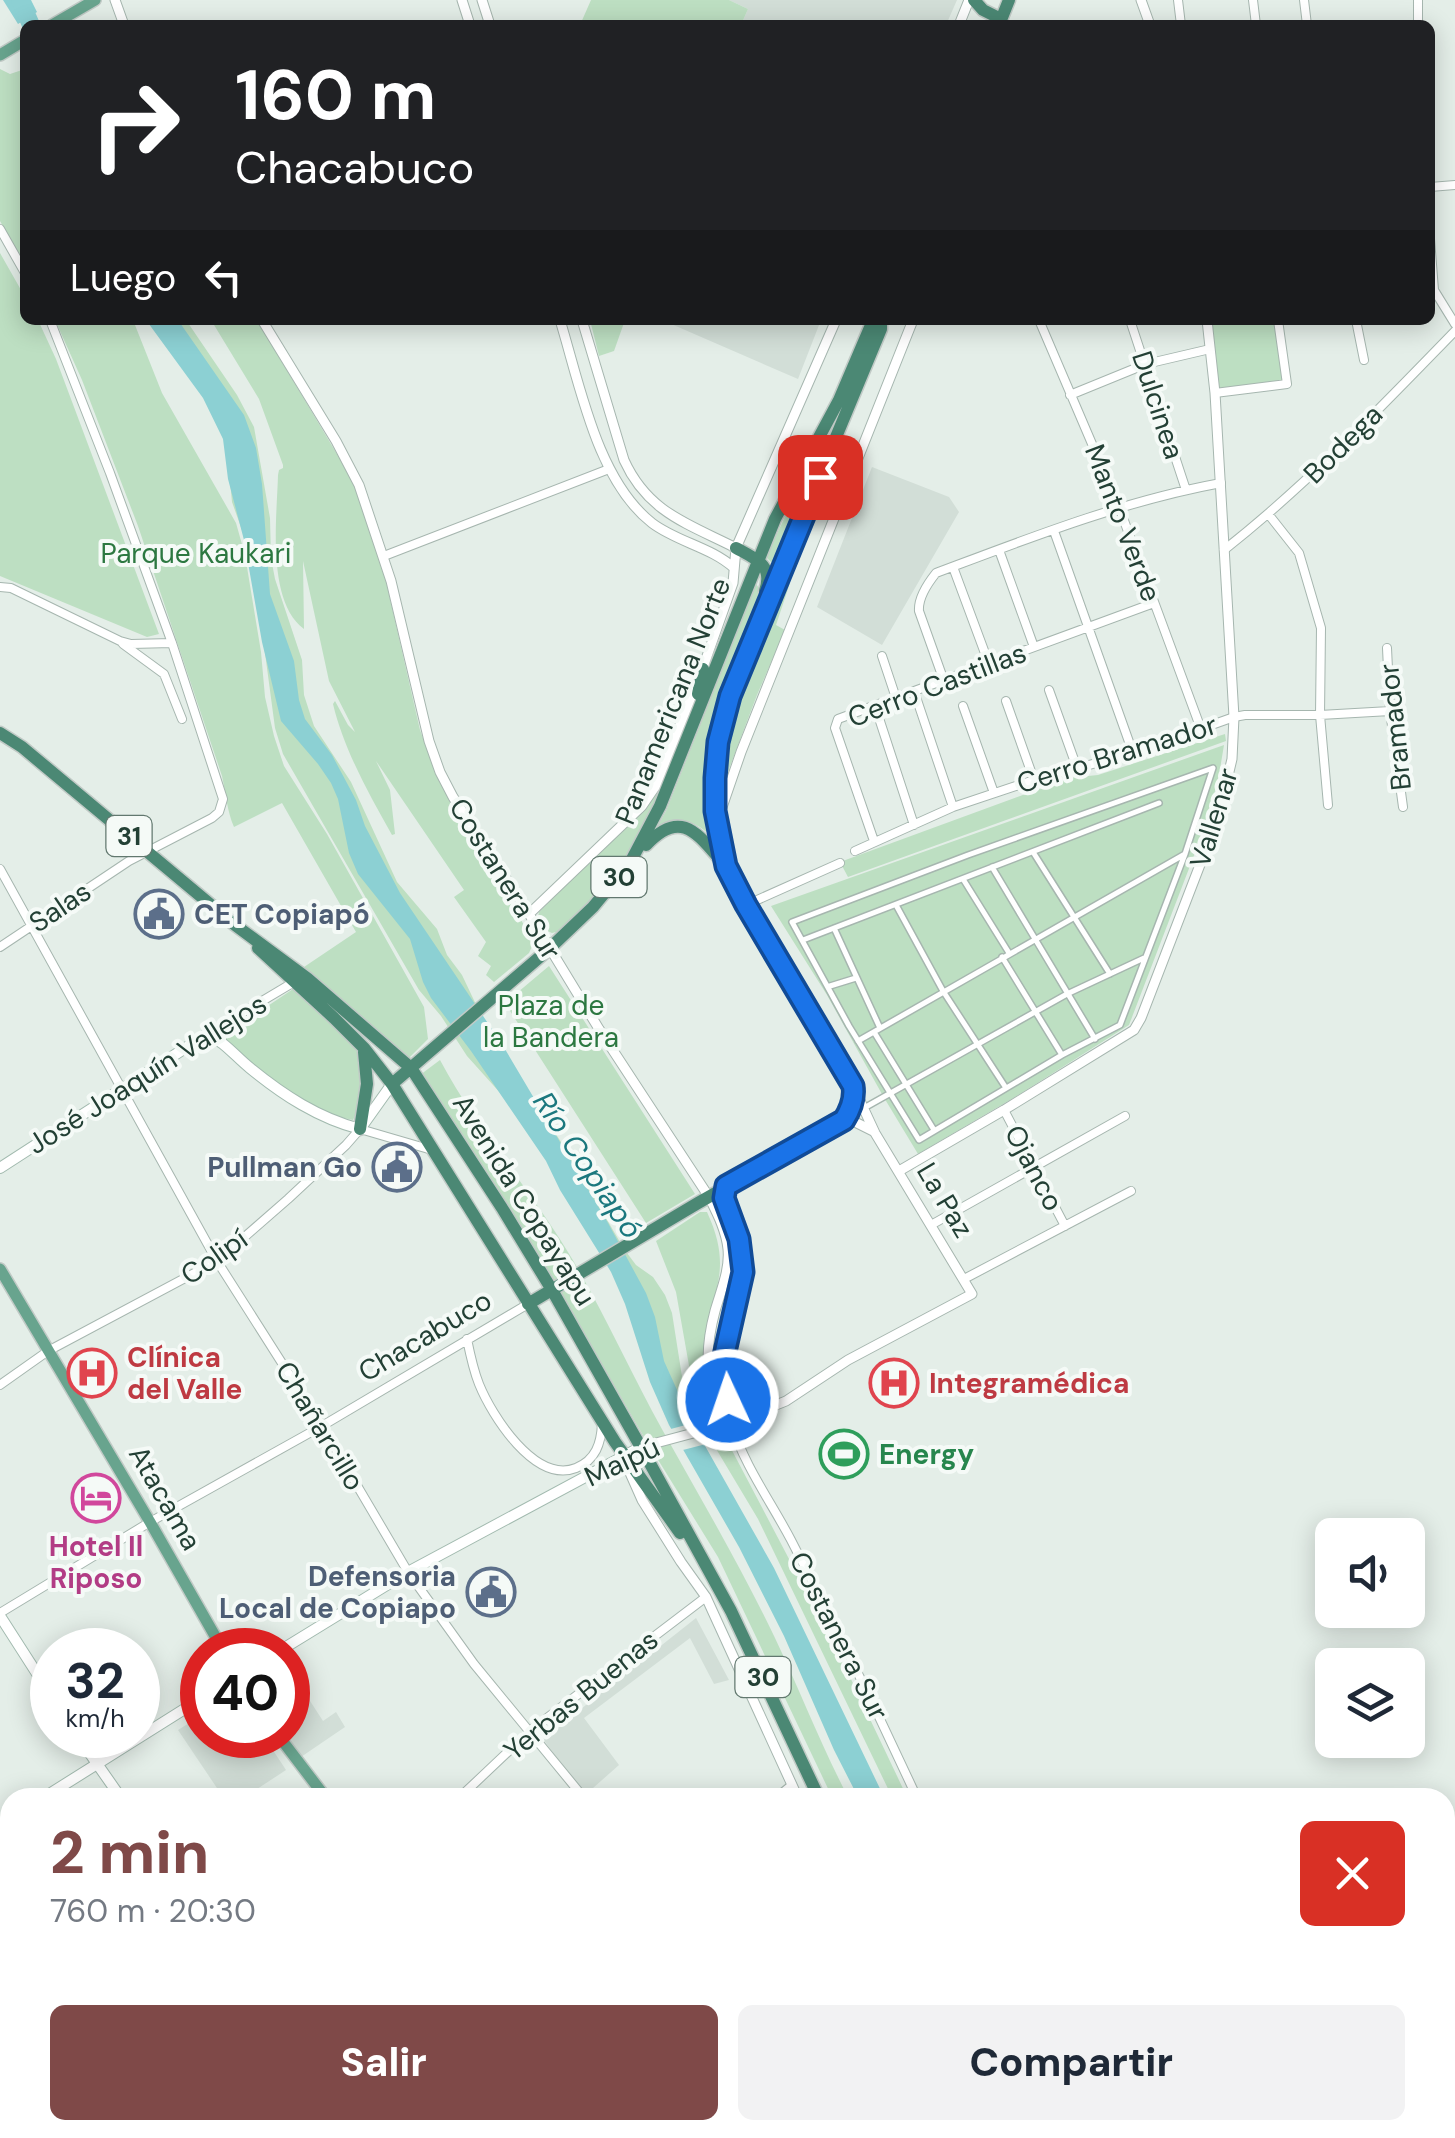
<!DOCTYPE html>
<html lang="es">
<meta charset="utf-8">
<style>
:root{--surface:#fff;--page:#f2f2f3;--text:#1f2937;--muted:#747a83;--accent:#7f4948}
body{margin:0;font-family:"DM Sans",sans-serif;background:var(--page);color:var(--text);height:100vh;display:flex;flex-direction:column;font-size:38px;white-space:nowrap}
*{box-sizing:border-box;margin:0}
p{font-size:32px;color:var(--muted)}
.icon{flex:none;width:55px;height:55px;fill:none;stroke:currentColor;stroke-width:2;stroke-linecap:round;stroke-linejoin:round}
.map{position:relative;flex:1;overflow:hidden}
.panel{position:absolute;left:0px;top:1788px;width:1455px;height:352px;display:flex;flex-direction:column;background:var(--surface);border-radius:30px 30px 0 0;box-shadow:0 5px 25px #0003}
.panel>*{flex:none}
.hud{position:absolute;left:20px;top:20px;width:1415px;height:305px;border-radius:15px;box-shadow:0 5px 25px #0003;background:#202124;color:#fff;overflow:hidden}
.buttons{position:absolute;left:1315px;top:1518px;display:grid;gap:20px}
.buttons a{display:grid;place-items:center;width:110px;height:110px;border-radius:15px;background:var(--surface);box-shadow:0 5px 25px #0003;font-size:50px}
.speed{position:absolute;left:30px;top:1628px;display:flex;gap:20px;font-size:50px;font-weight:700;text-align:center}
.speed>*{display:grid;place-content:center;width:130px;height:130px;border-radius:50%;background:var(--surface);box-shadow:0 5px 25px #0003;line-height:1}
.speed small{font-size:25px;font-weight:400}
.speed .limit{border:15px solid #d22;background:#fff;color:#111}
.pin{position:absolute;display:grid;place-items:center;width:85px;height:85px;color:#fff;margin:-42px;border-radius:20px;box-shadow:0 5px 15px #0006}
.me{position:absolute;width:110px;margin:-55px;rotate:357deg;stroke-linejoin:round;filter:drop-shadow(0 0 8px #0008)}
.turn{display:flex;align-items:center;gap:35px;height:210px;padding:0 50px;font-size:45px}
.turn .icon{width:130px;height:130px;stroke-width:2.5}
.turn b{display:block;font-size:70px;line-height:85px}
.then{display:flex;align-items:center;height:95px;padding:0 50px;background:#0003;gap:20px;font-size:38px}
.round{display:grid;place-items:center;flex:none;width:105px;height:105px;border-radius:15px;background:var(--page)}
.summary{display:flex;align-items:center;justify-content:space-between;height:170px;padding:0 50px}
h1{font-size:60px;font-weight:800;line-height:75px;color:var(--accent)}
.button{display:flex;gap:20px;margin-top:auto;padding:20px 50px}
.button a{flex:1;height:115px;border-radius:15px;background:var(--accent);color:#fff;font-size:40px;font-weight:800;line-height:115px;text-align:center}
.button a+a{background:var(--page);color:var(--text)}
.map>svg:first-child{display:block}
.built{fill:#d2ded7}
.green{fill:#bddfc2}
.water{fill:#8cd0d3}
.pier{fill:#e4eee8}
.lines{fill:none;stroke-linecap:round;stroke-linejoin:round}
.river{stroke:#8cd0d3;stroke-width:18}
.pedestrian-casing{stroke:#a6b6af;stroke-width:8}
.minor-casing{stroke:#a6b6af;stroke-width:10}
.tertiary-casing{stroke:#a6b6af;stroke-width:11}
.secondary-casing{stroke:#a2baaf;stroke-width:12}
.primary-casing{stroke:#c1cac6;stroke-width:14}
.trunk-casing{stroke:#c1cac6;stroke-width:15}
.pedestrian{stroke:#fff;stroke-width:5}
.minor{stroke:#fff;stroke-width:8}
.tertiary{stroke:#fff;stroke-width:9}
.secondary{stroke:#fff;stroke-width:10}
.primary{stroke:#68a48e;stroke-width:11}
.trunk{stroke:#4b8874;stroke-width:12}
.route-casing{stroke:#114b97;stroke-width:25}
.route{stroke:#1a73e8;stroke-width:18}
.labels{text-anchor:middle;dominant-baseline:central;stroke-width:8;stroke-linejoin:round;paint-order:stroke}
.shield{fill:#f5faf7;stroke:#62786f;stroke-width:2.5}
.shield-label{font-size:25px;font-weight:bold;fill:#234035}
.street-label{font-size:28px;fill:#234035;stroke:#f5faf7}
.park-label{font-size:28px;fill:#2c7841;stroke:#f5faf7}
.service-label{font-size:28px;font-weight:bold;fill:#4e5e75;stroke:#f5faf7;text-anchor:end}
.health-label{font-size:28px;font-weight:bold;fill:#be3a42;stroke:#f5faf7;text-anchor:start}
.leisure-label{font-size:28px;font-weight:bold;fill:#27864d;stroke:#f5faf7;text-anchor:start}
.hotel-label{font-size:28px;font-weight:bold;fill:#b23c85;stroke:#f5faf7}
.water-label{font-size:30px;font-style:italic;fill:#1b787e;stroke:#f5faf7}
</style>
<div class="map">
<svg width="1455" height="2138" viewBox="0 0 1455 2138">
<rect width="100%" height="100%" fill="#e4eee8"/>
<path class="built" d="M729,0H957L946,25H741L748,9Z
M662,320H821L798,379Z
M872,467L949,497L959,512L882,645L817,607Z
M696,1618L729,1680L714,1684L690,1638L584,1718L619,1765L584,1796L543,1739Z
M288,1667L323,1721L336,1712L345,1727L298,1759L282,1735H288Z
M202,1715V1735H263L286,1770L245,1797H223L178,1730Z
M10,1987V2130H13L4,2138H0V1994Z"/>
<path class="green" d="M591,0H729L748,9L741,25H580Z
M0,69L10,74L25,69V265L0,221Z
M0,253L25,297V320H38L56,359L159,634L147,637L0,576Z
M55,320H133L162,393L236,523L245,555L261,652L265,697L274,736L284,766L327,834L424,1007L428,1039L407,1060L304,967L356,932L282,803L234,827C227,811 226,794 222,776L138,526L82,380Z
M154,320H186L237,395L254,427L270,518L271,558L275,579L302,660L304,695L314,726L351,782L397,882L437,929L447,955L462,975L490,1034L567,1151L624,1249L636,1265L653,1277L665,1295L672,1313L683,1383L689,1407L665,1415L633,1297L560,1178L502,1095L467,1056L441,1016L419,990L283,754L275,728L263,638L243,533L232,502L226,441L204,394Z
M211,320H257L356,486L374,529L420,730L439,781L534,942L529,953L494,982L486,975L491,966L478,956L486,942L454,897L464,890L376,761L390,790L395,834L392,835C369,794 344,750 333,704L335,701L348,725L355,732L329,681L303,561L304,629C266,601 277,517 278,475L279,470L283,468V465L259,399Z
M590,320H625L614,351L599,356Z
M1207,320H1278L1287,384L1215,393Z
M815,460L819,464L815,478L774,565L766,557L805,474Z
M788,573L790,583L776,625L785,630L757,695L726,777H722C723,713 763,632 788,573Z
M756,584L759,588L758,598C732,662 699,732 708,804C710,817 714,829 716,842C699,821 681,815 656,829L666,811Z
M1225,734L1226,741L848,877L840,862L1069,778L1098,775Z
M1224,745L1219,775L1208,819L1129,1025L1020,1094L918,1154L883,1096L827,995L771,906Z
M655,791L658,793L645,824L623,862L589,903L560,931L552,933L543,929L538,917L539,912L640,811Z
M549,966L695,1194L646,1223L505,1003Z
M293,989C311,1005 345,1032 357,1050C369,1069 362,1102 353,1120C301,1110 258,1074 220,1038Z
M440,1060C477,1130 533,1192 574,1262C606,1317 632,1375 663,1431C701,1499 741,1567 775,1638C800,1691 821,1745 848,1797H832L718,1557L644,1437L553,1280L420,1075Z
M700,1212H707C737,1277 706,1294 704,1356C703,1377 709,1396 716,1416L702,1421L691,1377L676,1292L656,1241Z
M726,1439L840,1656L907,1797H892L758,1519L712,1442Z"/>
<path class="water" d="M3,0H31L37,12L18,24Z
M146,320H178L244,415L256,448L262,484L270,594L294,661L299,700L305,719L332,755L356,800L365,826L400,893L502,1044L608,1223L646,1293L655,1317L664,1361L691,1421L774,1568L884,1797H858L834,1750L784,1636L739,1547L669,1425L650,1382L625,1304L611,1272L560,1190L546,1161L471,1051L431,998L423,982L410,939L358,874L349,853L338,799L331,783L318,764L281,721L262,642L244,540L228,479L223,439L203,398Z"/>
<path class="pier" d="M697,1422L710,1443L679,1451L667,1430Z"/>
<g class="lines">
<path class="river" d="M20,0L31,25
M1092,2130L1124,2138
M1363,2130L1381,2138
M1161,2138L1263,2130"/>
<g class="pedestrian-casing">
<path id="pedestrian" d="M1213,768L1185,854L1120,1025L1062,1055L919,1140L849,1026L792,922L968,855Z
M1033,852L1110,974
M992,867L1095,1039
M963,879L1009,953
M896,905L943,991L1006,1088
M834,928L880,1028
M803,940L1159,803
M1002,957L1062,1055
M830,986L856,978
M874,1032L934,1130
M858,1041L1185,854
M864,1108L1067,994L1144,958"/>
</g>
<g class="minor-casing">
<path id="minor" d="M1178,0L1181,25
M1253,0L1256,25
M1304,0L1307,25
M1418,0V25
M1430,187L1455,185
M0,229L25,273
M1430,239L1434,290L1455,324
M1039,320L1119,507L1201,729
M1130,320L1186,490
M1356,320L1364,360
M1215,393L1287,384L1278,320
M1070,395L1146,364L1210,349
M1269,515L1299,553L1321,628L1320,715L1328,805
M1054,531L1133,753
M999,550L1034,647
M1224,550C1308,484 1381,407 1455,331
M384,556L609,469
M953,567L989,664
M0,587L11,588L120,641L131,644L172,643
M123,644L164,674L182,719
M1387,648L1390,711L1403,807
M882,656L896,698
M944,681L919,611C918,598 928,583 936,573C1029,538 1123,501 1221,483
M1049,690L1077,768
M914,691L953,807
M1006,701L1034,780
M875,706L914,825
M963,706L994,793
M874,841L835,728L838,719L1154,603
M855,851L953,807L1034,780L1133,753L1234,717L1245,715H1320L1390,711
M0,869L217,1261L322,1426L408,1572L474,1664L584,1798
M746,905L840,863
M0,947L129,861L212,818L219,812L223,799L172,643L110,473L50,320
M207,1034L294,982
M1004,1110L1065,1226
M931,1225L1125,1116
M964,1279L1131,1191
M467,1339C470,1354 473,1369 479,1384C492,1416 535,1484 576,1468C596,1460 601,1443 602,1424
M0,1385L48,1351L217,1261L288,1199L346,1145L360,1129L432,1150
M731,1423C744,1465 771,1502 791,1540C835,1625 877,1711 917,1798
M0,1613L150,1522L322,1426L528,1304
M459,1798L530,1731L706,1597
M776,1798L792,1785
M0,1916L10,1909
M797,2130L802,2138
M114,2138L124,2130
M404,2138L413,2130
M746,2138L760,2130"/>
</g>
<g class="tertiary-casing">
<path id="tertiary" d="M115,0L124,25
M462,0L470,25
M482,0L490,25
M1141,0L1150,25
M959,25L969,0
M262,320L336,441L359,485L391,581L429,741L440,772L453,797L529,914L599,1029L709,1197C717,1213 726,1230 728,1249C730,1270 721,1290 715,1311C704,1352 704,1389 731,1423
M560,320C580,385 597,480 652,523C677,542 711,547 734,568
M582,320L624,460C648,513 689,524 736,548
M701,673L733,583L736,548L836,320
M719,816L741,752L913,320
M529,914L642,806L655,787L695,687
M844,1120L855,1122L873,1131
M899,1171L1004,1110L1134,1030L1141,1018L1218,818L1232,759L1234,717L1215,393L1207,320
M726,1187C722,1203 742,1240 743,1264C744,1290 732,1315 726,1341C721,1368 727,1394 731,1420
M641,1447L731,1423L786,1401L848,1360L972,1294L875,1133L855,1090
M626,1464L642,1500L681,1562L706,1597L798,1798
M976,2130L983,2138"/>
</g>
<g class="secondary-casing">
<path id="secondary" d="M0,1168L207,1034C225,1042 235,1056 250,1068C283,1095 318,1118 360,1129L392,1084
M0,1616L52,1697
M281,1650L408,1572L641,1447
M77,1735L121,1798
M43,1798L202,1698
M0,1825L10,1819
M378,2130L385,2138"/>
</g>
<g class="primary-casing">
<path id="primary" d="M52,25L95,0
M0,55L25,40
M0,1269L150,1522L223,1650
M278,1735L326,1798
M0,1942L10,1955
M137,2130L143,2138
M581,2130L586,2138"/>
</g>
<g class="trunk-casing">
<path id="trunk" d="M974,0L983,10L1001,19
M999,25L1009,0
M736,548C756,559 774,565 765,591
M698,694L703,669
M0,733L22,747L235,925L307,978L411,1068L502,1208L552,1290L647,1458L731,1611L819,1798
M646,845C682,807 698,835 724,864
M258,948L334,1018L364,1048L392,1084L615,1442L680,1533
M392,1084L549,949L593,907L631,861L660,806L775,519L839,400L871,325L877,320
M360,1129L367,1084L364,1052
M528,1304L698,1203L844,1120C851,1109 855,1100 853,1086L746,905L726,865L716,823L715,778L718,742L739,670L881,329V320
M1005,2130L1012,2138"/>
</g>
<use href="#pedestrian" class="pedestrian"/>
<use href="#minor" class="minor"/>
<use href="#tertiary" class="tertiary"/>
<use href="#secondary" class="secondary"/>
<use href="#primary" class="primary"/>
<use href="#trunk" class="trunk"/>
</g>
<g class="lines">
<g class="route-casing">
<path id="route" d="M728,1400L724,1356L743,1272L739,1239L724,1198L726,1186L844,1120C851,1109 855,1099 853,1086L746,905L726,866L715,811V778L718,742L730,696L820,477"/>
</g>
<use href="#route" class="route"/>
</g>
<defs>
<g id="civic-ring" transform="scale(2.5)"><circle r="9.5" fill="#f5faf7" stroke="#5c6f8a" stroke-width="1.5"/><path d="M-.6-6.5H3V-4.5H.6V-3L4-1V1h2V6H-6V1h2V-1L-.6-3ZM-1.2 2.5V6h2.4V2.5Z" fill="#5c6f8a"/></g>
<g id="hospital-ring" transform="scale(2.5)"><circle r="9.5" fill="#f5faf7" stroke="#e0444e" stroke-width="1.5"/><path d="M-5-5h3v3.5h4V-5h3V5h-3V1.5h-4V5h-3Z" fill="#e0444e"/></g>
<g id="stadium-ring" transform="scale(2.5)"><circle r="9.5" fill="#f5faf7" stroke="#2e9e5b" stroke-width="1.5"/><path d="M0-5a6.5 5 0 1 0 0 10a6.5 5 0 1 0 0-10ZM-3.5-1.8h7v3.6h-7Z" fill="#2e9e5b"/></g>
<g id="hotel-ring" transform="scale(2.5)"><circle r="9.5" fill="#f5faf7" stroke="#d1479c" stroke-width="1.5"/><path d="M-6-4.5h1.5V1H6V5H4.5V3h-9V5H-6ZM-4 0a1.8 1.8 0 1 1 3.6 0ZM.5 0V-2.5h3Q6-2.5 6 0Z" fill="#d1479c"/></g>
</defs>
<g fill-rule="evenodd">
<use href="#civic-ring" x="159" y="914"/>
<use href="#civic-ring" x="397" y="1167"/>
<use href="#hospital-ring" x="92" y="1373"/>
<use href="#hospital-ring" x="894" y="1383"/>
<use href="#stadium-ring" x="844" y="1454"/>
<use href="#hotel-ring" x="96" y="1498"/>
<use href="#civic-ring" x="491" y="1592"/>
</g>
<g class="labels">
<g class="shield">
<rect x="106.5" y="816" width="45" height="40" rx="8"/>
<rect x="591.5" y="857" width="55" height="40" rx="8"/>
<rect x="735.5" y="1657" width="55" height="40" rx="8"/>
</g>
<g class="shield-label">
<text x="129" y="836">31</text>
<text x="619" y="877">30</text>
<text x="763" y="1677">30</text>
</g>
<g class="street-label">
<text transform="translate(1158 405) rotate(72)">Dulcinea</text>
<text transform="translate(1343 444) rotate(-45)">Bodega</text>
<text transform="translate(1123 523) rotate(69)">Manto Verde</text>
<text transform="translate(937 685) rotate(-21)">Cerro Castillas</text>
<text transform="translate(673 701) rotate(-68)">Panamericana Norte</text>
<text transform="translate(1395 727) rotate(-96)">Bramador</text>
<text transform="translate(1117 754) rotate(-17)">Cerro Bramador</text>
<text transform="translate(1214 818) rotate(-73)">Vallenar</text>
<text transform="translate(505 879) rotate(58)">Costanera Sur</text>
<text transform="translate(60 907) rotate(-34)">Salas</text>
<text transform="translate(147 1074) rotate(-32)">José Joaquín Vallejos</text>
<text transform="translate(1034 1168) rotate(62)">Ojanco</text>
<text transform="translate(524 1200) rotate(58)">Avenida Copayapu</text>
<text transform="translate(945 1200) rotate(59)">La Paz</text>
<text transform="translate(214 1257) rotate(-35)">Colipí</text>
<text transform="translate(425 1336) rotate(-31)">Chacabuco</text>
<text transform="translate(320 1426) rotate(59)">Chañarcillo</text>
<text transform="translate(622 1462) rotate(-25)">Maipú</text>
<text transform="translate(165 1498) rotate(60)">Atacama</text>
<text transform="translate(839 1636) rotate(63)">Costanera Sur</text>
<text transform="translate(581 1695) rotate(-39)">Yerbas Buenas</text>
</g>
<g class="park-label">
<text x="196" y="553">Parque Kaukari</text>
<text x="551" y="1005">Plaza de<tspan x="551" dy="32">la Bandera</tspan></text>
</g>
<g class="service-label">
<text x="194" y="914" text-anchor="start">CET Copiapó</text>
<text x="362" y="1167">Pullman Go</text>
<text x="456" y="1576">Defensoria<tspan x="456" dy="32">Local de Copiapo</tspan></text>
</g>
<g class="health-label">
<text x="127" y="1357">Clínica<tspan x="127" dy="32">del Valle</tspan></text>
<text x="929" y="1383">Integramédica</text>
</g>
<g class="leisure-label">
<text x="879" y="1454">Energy</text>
</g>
<g class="hotel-label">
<text x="96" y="1546">Hotel Il<tspan x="96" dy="32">Riposo</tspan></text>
</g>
<g class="water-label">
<text transform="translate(588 1165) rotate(56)">Río Copiapó</text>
</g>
</g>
</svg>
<div class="buttons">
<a><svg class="icon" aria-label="sound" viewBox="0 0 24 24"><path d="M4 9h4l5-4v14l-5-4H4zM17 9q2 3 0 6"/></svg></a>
<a><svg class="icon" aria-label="layers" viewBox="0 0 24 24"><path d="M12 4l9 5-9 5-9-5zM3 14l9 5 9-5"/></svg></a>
</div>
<div class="speed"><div>32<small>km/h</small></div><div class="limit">40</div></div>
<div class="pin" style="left:820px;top:477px;background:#d93025"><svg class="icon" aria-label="arrive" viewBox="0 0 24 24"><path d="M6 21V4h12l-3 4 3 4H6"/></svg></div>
<svg class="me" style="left:728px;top:1400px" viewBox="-20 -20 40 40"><circle r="17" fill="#1a73e8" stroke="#fff" stroke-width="3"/><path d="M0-11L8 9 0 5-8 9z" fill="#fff"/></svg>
<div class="hud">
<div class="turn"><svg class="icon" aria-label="right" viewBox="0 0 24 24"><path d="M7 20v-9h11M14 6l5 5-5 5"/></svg><div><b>160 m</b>Chacabuco</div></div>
<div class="then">Luego<svg class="icon" aria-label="left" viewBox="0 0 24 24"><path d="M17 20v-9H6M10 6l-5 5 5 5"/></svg></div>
</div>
<section class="panel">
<div class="summary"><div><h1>2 min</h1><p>760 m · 20:30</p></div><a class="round" style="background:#d93025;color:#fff"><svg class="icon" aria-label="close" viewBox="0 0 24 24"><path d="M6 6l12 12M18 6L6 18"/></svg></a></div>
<div class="button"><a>Salir</a><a>Compartir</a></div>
</section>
</div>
